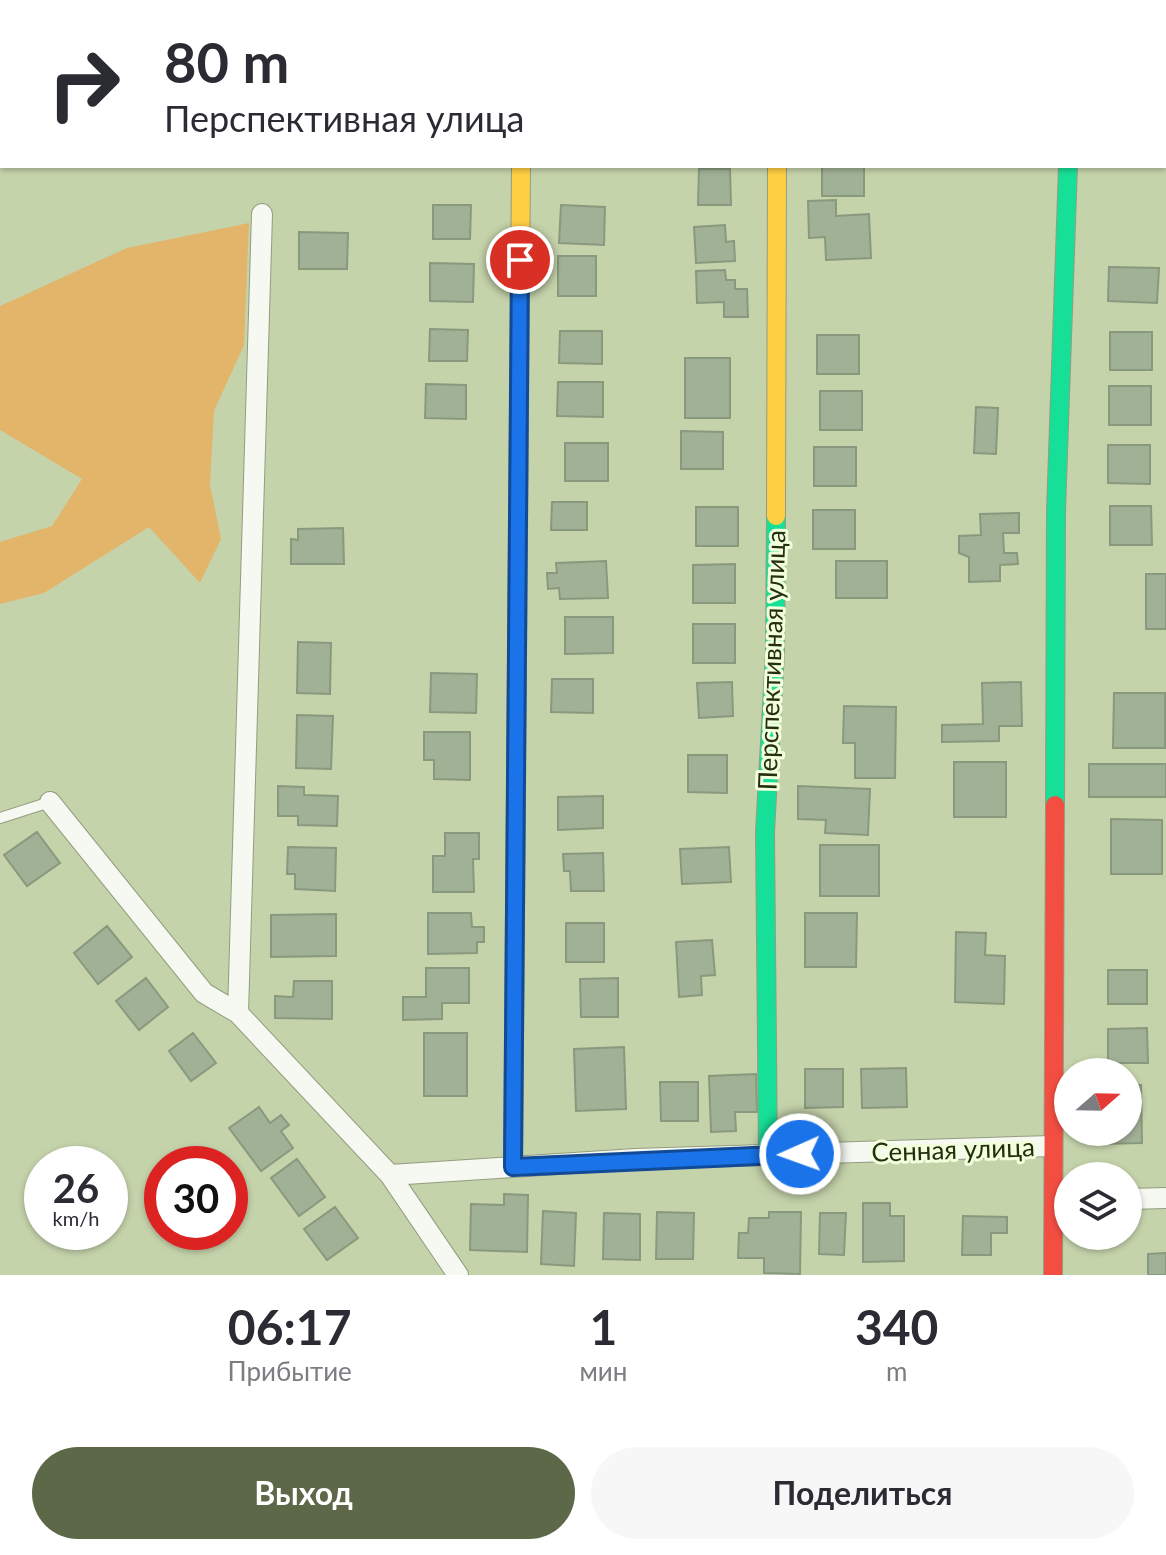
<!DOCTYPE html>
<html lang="ru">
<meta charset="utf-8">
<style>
:root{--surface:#fff;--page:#f7f7f7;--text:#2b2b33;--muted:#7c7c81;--accent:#5d6848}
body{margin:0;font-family:Lato,sans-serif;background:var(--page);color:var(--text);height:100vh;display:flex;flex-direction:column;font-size:30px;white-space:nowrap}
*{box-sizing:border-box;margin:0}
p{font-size:26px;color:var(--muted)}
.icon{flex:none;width:44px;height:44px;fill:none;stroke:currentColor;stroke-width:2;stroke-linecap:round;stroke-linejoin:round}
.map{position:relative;height:1275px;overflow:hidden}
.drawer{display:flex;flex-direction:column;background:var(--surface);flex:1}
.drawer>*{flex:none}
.top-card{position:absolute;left:0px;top:0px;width:1166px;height:168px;box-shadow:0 2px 6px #0004;background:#fff;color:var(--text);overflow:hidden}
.needle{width:52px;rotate:70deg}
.controls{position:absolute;left:1054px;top:1058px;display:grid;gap:16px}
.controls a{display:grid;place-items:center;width:88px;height:88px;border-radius:50%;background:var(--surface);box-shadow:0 2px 6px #0004;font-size:40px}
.speed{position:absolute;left:24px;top:1146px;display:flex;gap:16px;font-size:40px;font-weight:700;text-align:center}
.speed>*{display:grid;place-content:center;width:104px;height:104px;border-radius:50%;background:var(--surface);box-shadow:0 2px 6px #0004;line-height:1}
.speed small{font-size:20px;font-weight:400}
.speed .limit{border:12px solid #d22;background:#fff;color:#111}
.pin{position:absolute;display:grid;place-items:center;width:68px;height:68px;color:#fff;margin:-34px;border:4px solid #fff;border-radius:50%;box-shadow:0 2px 8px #0007}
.me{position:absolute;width:88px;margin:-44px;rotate:268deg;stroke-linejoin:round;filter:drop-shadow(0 0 6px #0008)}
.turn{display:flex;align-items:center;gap:28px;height:168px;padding:0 32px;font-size:36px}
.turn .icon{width:104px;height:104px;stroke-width:2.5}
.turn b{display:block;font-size:56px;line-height:68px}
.eta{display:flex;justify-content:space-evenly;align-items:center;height:136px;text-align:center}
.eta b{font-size:48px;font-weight:700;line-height:56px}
.action{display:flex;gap:16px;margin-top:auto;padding:16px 32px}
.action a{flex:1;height:92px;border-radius:48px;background:var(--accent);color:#fff;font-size:32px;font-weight:700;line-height:92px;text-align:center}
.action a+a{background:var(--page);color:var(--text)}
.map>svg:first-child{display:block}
.green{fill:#e2b56b}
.building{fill:#a1b196;stroke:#89997d;stroke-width:2}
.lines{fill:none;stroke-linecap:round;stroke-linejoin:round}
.lane-casing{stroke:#939d7e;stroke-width:12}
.street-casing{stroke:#939d7e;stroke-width:22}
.fast-casing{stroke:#939d7e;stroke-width:20}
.slow-casing{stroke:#939d7e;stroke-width:20}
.jam-casing{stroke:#939d7e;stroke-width:20}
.lane{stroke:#f6f8f2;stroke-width:10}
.street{stroke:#f6f8f2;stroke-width:20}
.fast{stroke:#16e098;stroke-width:18}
.slow{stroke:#ffcf43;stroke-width:18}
.jam{stroke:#f24e42;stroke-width:18}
.route-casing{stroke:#114b97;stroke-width:20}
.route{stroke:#1a73e8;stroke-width:14}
.labels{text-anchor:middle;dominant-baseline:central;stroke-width:6;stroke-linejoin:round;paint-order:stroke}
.street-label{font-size:26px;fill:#252e12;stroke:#f1ffdb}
</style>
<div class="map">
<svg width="1166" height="1275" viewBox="0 0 1166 1275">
<rect width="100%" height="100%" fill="#c5d3ab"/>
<path class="green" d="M249,223L244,345L214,411L210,485L221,539L200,583L149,527L44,593L0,604V542L52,526L82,479L0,430V306L127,248Z"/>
<path class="building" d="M1125,0H1166V37L1164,2Z
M822,166H864V196H822Z
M699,169H730L731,205H698Z
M836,200V216L869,214L871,258L826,260L825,237L809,238L808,201Z
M433,205H471L470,239H433Z
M561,205L605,207L604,245L559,243Z
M725,225L726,242L734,241L735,261L696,263L694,227Z
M299,232L348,233L347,269H299Z
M558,256H596V296H558Z
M430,263L474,264L473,302L430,301Z
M1109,267L1159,268L1157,303L1108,301Z
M725,270L726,280H735V289H747L748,317H724V302L697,303L696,271Z
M430,329L468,330L467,361H429Z
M560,331H602V364L559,363Z
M1110,332H1152V370H1110Z
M817,335H859V374H817Z
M685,358H730V418H685Z
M558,382H603V417L557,416Z
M426,384L466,385V419L425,418Z
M1109,386H1151V425H1109Z
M820,391H862V430H820Z
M976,407L998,408L996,454L974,453Z
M681,431L723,432V469H681Z
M565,443H608V481H565Z
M1108,445H1150V484L1108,483Z
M814,447H856V486H814Z
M552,502H587V530H551Z
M1110,506H1151L1152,545H1110Z
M696,507H738V546H696Z
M813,510H855V549H813Z
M1019,513V533H1003L1004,553H1017L1018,564L1000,565V581L969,582V557L959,553V536L981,535L980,514Z
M343,528L344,564H291V539L298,540V529Z
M606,561L608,598L560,599L559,588L548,589L547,573H557L556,563Z
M836,561H887V598H836Z
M735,564V603H693V565Z
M1146,574H1166V629H1146Z
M565,617H613V653L565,654Z
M693,624H735V663H693Z
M298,642L331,643L330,694L297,693Z
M431,673L477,674L476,713L430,712Z
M552,679H593V713L551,712Z
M732,682L733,716L699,718L697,683Z
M1021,682L1022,726H999V741L942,742V725L983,724L982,683Z
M1114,693H1165V748H1113Z
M844,706L896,707L895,778H855V743H843Z
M297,715L333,716L331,769L296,768Z
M424,732H470V780L434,779V760H424Z
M688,755H727V793L688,792Z
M954,762H1006V817H954Z
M1089,764H1166V797H1089Z
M278,786L304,787V795L338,796L337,826L298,825V816H278Z
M798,786L870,789L868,835L825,833L826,820L798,819Z
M603,796V828L558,830V797Z
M1111,819L1162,820V874H1111Z
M37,832L60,863L27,886L4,855Z
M445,833H479V859H473L474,892H433V856H445Z
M820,845H879V896H820Z
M288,847L336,848L335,891L295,889V874H287Z
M729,847L731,882L682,884L680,849Z
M603,853L604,891H571L570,871H564L563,854Z
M428,913H471L472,927H484V942H477V953L428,954Z
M805,913H857L856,967H805Z
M336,914V956L271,957V915Z
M566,923H604V962H566Z
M107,926L132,957L98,984L74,953Z
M956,932L986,933L985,955L1005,956L1004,1004L955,1002Z
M712,940L715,975L701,976L702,995L679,997L676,942Z
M426,968H469V1003H442V1019L403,1020V997H426Z
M1108,970H1147V1004H1108Z
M146,978L168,1007L139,1030L116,1001Z
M618,978V1017H581L580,979Z
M294,981H332V1019L275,1018V996L293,997Z
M1147,1028L1148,1063H1108V1029Z
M193,1033L216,1063L191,1081L169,1051Z
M424,1033H467V1096H424Z
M624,1047L626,1109L576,1111L574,1049Z
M906,1068L907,1107L862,1108L861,1069Z
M805,1069H843V1107L805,1108Z
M756,1074L757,1112H735L736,1131L711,1132L709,1076Z
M660,1082H698V1121H661Z
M1128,1085H1141L1142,1143L1098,1144V1132H1088H1128Z
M259,1107L270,1123L281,1115L289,1125L281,1131L293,1148L261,1171L229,1128Z
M297,1159L325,1197L299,1216L271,1178Z
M504,1194L528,1195L527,1252L470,1250L471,1204L504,1205Z
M863,1203H890V1216H904V1261L863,1262Z
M335,1207L358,1238L327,1260L304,1229Z
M543,1211L576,1213L574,1266L541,1264Z
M657,1212L694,1213L693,1259H656Z
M769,1212H801L800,1274L764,1273V1258H738L739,1233H748L749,1218H769Z
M604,1213L640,1214V1260L603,1259Z
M820,1213H846L844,1255L819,1254Z
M963,1216L1007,1217V1233H991V1255H962Z
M1166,1253V1275H1148V1254Z"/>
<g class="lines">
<g class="lane-casing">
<path id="lane" d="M0,818L50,802"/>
</g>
<g class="street-casing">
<path id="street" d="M865,2L869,0
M1074,2V0
M50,802L204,993L238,1013L390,1175L458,1275
M238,1013L262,214
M390,1175L635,1159L1052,1146
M1128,1199L1166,1198"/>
</g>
<g class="fast-casing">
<path id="fast" d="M1055,805L1056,511L1068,166
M768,1155L765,832L775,652L776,516"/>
</g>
<g class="slow-casing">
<path id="slow" d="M776,516L777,166
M517,659L521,166"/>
</g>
<g class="jam-casing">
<path id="jam" d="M513,1167L517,659
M1053,1275L1055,805"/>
</g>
<use href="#lane" class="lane"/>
<use href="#street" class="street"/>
<use href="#fast" class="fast"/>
<use href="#slow" class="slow"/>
<use href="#jam" class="jam"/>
</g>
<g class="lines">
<g class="route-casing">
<path id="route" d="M520,260L513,1167L800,1154"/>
</g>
<use href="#route" class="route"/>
</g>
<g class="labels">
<g class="street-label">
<text transform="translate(771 660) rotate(-88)">Перспективная улица</text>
<text transform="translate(953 1149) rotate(-2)">Сенная улица</text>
</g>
</g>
</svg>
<div class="controls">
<a><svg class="needle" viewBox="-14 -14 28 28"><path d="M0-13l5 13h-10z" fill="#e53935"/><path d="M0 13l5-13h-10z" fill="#7c7c81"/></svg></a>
<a><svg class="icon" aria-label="layers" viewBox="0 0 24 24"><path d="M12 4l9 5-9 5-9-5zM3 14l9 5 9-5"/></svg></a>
</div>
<div class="speed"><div>26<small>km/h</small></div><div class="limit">30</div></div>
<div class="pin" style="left:520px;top:260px;background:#d93025"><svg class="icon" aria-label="arrive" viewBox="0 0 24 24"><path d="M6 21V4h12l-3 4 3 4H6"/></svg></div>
<svg class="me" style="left:800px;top:1154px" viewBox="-20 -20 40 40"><circle r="17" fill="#1a73e8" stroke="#fff" stroke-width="3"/><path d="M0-11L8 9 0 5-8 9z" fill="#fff"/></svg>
<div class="top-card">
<div class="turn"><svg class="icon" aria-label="right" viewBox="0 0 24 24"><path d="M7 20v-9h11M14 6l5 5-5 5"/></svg><div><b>80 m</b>Перспективная улица</div></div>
</div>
</div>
<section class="drawer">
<div class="eta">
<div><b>06:17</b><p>Прибытие</p></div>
<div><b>1</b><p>мин</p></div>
<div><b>340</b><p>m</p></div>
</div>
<div class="action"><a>Выход</a><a>Поделиться</a></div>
</section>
